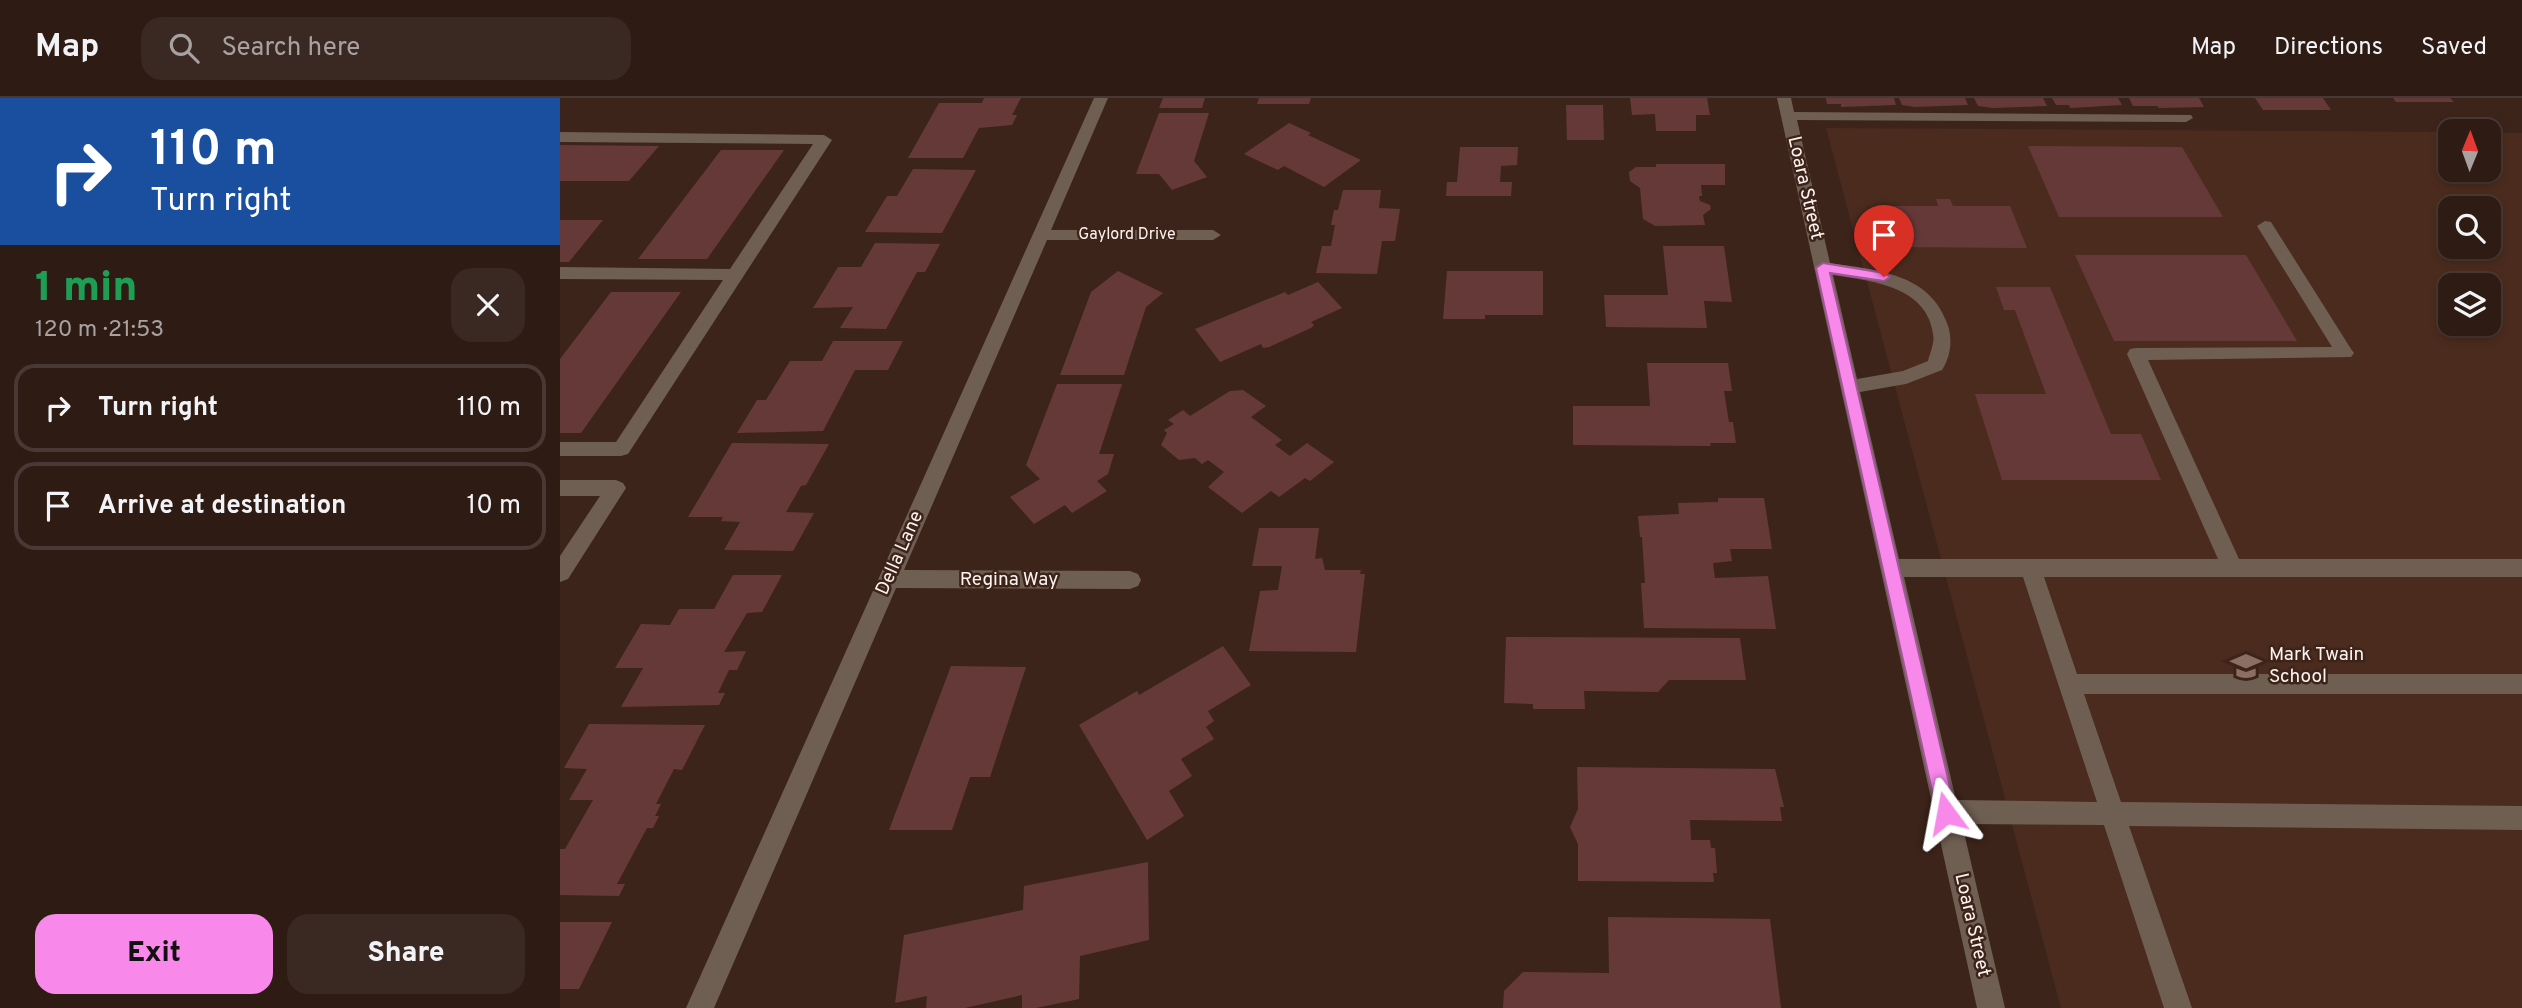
<!DOCTYPE html>
<meta charset="utf-8">
<style>
:root{--surface:#2e1b14;--page:#3a2822;--text:#f1f3f6;--muted:#a7a1a0;--line:#493934;--accent:#f888ea}
body{margin:0;font-family:Overpass,sans-serif;background:var(--page);color:var(--text);height:100vh;display:flex;flex-direction:column;font-size:26px;white-space:nowrap}
*{box-sizing:border-box;margin:0}
p{font-size:23px;color:var(--muted)}
.icon{flex:none;width:38px;height:38px;fill:none;stroke:currentColor;stroke-width:2;stroke-linecap:round;stroke-linejoin:round}
.map{position:relative;flex:1;overflow:hidden}
.drawer{display:flex;flex-direction:column;background:var(--surface);width:560px}
.drawer>*{flex:none}
.hud{background:#1a4fa0;color:#fff;overflow:hidden}
.needle{width:46px;rotate:1deg}
.fabs{position:absolute;left:1878px;top:21px;display:grid;gap:14px}
.fabs a{display:grid;place-items:center;width:63px;height:63px;border-radius:14px;background:var(--surface);box-shadow:0 4px 10px #0003,0 0 0 2px var(--line);font-size:35px}
.pin{position:absolute;display:grid;place-items:center;width:60px;height:60px;color:#fff;margin:-72px -30px;border-radius:50% 50% 50% 0;rotate:-45deg;box-shadow:0 0 7px #0007}
.pin .icon{rotate:45deg}
.me{position:absolute;width:77px;margin:-38px;rotate:347deg;stroke-linejoin:round;filter:drop-shadow(0 0 5px #0008)}
.turn{display:flex;align-items:center;gap:24px;height:147px;padding:0 35px;font-size:32px}
.turn .icon{width:91px;height:91px;stroke-width:2.5}
.turn b{display:block;font-size:49px;line-height:60px}
.round{display:grid;place-items:center;flex:none;width:74px;height:74px;border-radius:21px;background:var(--page)}
.head{display:flex;align-items:center;justify-content:space-between;height:119px;padding:0 35px}
h1{font-size:42px;font-weight:800;line-height:52px;color:#1e9e55}
.primary-button{display:flex;gap:14px;margin-top:auto;padding:14px 35px}
.primary-button a{flex:1;height:80px;border-radius:21px;background:var(--accent);color:#111;font-size:28px;font-weight:800;line-height:80px;text-align:center}
.primary-button a+a{background:var(--page);color:var(--text)}
ul{padding:0;list-style:none}
li{display:flex;align-items:center;gap:21px;height:88px;margin:0 14px 10px;padding:0 21px;border:4px solid var(--line);border-radius:21px}
li div{flex:1}
li b{display:block;font-size:26px}
li em{font-style:normal}
header{display:flex;align-items:center;gap:42px;box-sizing:border-box;height:98px;padding:0 35px;background:var(--surface);border-bottom:2px solid var(--line)}
header strong{font-size:33px}
nav{display:flex;gap:38px;margin-inline-start:auto;font-size:24px}
.search{width:490px;height:63px;background:var(--page);display:flex;align-items:center;gap:18px;box-sizing:border-box;padding:0 24px;border-radius:21px;color:var(--muted);font-size:26px}
main{display:flex;flex:1;min-height:0}
.map>svg:first-child{display:block}
.built{fill:#4b2b1e;fill-rule:evenodd}
.building{fill:#663939}
.lines{fill:none;stroke-linecap:round;stroke-linejoin:round}
.minor{fill:#6f5f52;fill-rule:evenodd}
.route{fill:#f888ea;stroke:#a15898;stroke-width:2}
.labels{text-anchor:middle;dominant-baseline:central;stroke-width:5;stroke-linejoin:round;paint-order:stroke}
.far-street-label{font-size:16px;fill:#fdf2ee;stroke:#3d241a}
.street-label{font-size:19px;fill:#fdf2ee;stroke:#3d241a}
.poi-label{font-size:19px;fill:#fdf2ee;stroke:#3d241a;text-anchor:start}
</style>
<header>
<strong>Map</strong>
<div class="search"><svg class="icon" aria-label="search" viewBox="0 0 24 24"><circle cx="10" cy="10" r="6"/><path d="M15 15l6 6"/></svg>Search here</div>
<nav><a>Map</a><a>Directions</a><a>Saved</a></nav>
</header>
<main>
<section class="drawer">
<div class="hud">
<div class="turn"><svg class="icon" aria-label="right" viewBox="0 0 24 24"><path d="M7 20v-9h11M14 6l5 5-5 5"/></svg><div><b>110 m</b>Turn right</div></div>
</div>
<div class="head"><div><h1>1 min</h1><p>120 m · 21:53</p></div><a class="round"><svg class="icon" aria-label="close" viewBox="0 0 24 24"><path d="M6 6l12 12M18 6L6 18"/></svg></a></div>
<ul>
<li><svg class="icon" aria-label="right" viewBox="0 0 24 24"><path d="M7 20v-9h11M14 6l5 5-5 5"/></svg><div><b>Turn right</b></div><em>110 m</em></li>
<li><svg class="icon" aria-label="arrive" viewBox="0 0 24 24"><path d="M6 21V4h12l-3 4 3 4H6"/></svg><div><b>Arrive at destination</b></div><em>10 m</em></li>
</ul>
<div class="primary-button"><a>Exit</a><a>Share</a></div>
</section>
<div class="map">
<svg width="1962" height="910" viewBox="0 0 1962 910">
<rect width="100%" height="100%" fill="#3d241a"/>
<path class="built" d="M1266,30L1890,34V72H1928L1929,35H1962V910H1501ZM1890,110H1928V149H1890ZM1890,187H1928V226H1890Z"/>
<path class="building" d="M424,0H461L452,17H457L452,27L419,30L403,60H348L379,5H422Z
M603,0H645L642,10H599Z
M699,0H751L749,6H697Z
M1070,0H1147L1150,17H1136V33H1096L1095,16L1072,17Z
M1266,0H1334L1336,7L1281,9V6H1267Z
M1339,0H1405L1408,7L1355,9L1342,7Z
M1414,0H1483L1487,8L1433,10L1418,8Z
M1492,0H1558L1562,7L1510,10L1509,7H1496Z
M1569,0H1639L1644,9L1599,10L1597,8H1573Z
M1695,0H1763L1771,12H1703Z
M1833,0H1890L1894,4H1836Z
M1006,7H1043L1044,42H1007Z
M599,15H649L634,63L647,79L612,92L599,76H576Z
M729,25L751,35L748,37L801,62L764,89L724,68L718,72L684,56Z
M0,47L99,48L69,83H0Z
M1468,48L1622,49L1663,119H1499Z
M900,49H958L957,67L941,68L940,84H952L951,98H886L887,84H897Z
M161,52H224L147,161H78Z
M1096,66H1165V87H1141L1142,98H1139L1140,103L1150,107L1151,111L1143,117L1145,127L1095,128L1083,121L1080,90L1070,83L1069,74L1076,69H1096Z
M353,71L416,72L382,135L305,134L327,98H337Z
M783,92H821L819,110L840,111L835,143H822L817,176L756,175L762,148H771L775,127H771L774,112H778Z
M1376,101H1390L1393,108H1450L1467,150L1332,149L1320,108H1378Z
M0,122H43L9,164H0Z
M315,145L380,146L365,174H357L326,231L280,230L293,209L253,210L278,169H301Z
M1103,148H1164L1172,204L1144,203L1147,230L1046,229L1044,197H1108Z
M1515,157H1686L1737,243H1554Z
M558,173L603,195L586,209L564,277H500L531,194Z
M887,173H983V217H925V221H883Z
M758,184L782,210L751,224L754,227L751,230L709,249L703,250L701,246L660,264L635,231L725,194L728,197Z
M1436,189H1490L1551,336H1581L1601,382H1442L1415,296H1486L1455,212H1444Z
M51,194H121L21,335H0V261Z
M273,243H343L328,272H295L263,333L177,335L197,302H206L230,263H262Z
M1087,265H1168L1172,293H1164L1169,324H1173L1176,345H1150L1151,348L1013,347V308H1090Z
M497,286H562L539,356H554L548,376L537,383L547,393L512,415L505,407L474,426L450,399L480,381L466,367Z
M683,292L706,308L691,319L722,342L715,347L730,358L747,345L774,364L750,383L745,380L719,399L711,393L682,415L648,389L664,374L648,362L642,366L635,360L619,362L601,347L607,335L604,332L614,326L608,322L623,312L630,318L670,293Z
M172,345L269,346L246,387L241,388L226,414L254,415L233,453L164,452L180,424L161,423L163,419H128Z
M1158,400H1204L1212,451H1170L1172,463L1153,465L1155,480L1208,478L1216,531L1084,530L1081,485H1085L1082,439H1080L1078,418L1119,416L1118,405L1158,404Z
M699,430H759L755,461L762,460L765,472H801L800,476H805L796,554L689,553L700,493L718,492L722,468H692Z
M173,477H222L202,514L187,515L164,554L186,553L177,572H169L158,595H165L159,607L61,609L83,570H55L81,526L110,527L119,511H154Z
M946,539L1180,540L1186,582H1109L1098,594L1024,593L1025,611H973V606L944,605Z
M663,548L691,587L648,613L654,623L646,629L654,641L621,661L632,678L609,693L624,718L587,742L519,627L577,593L579,597Z
M391,568L466,569L430,679H410L392,732H329Z
M29,626L145,627L122,672L114,671L96,706H101L95,718H99L93,730H87L57,786H65L59,798L0,797V751H5L33,702H9L27,671L4,670Z
M1017,669L1215,671L1224,709H1220L1222,723L1130,722L1131,742H1150L1151,750H1155L1157,775H1153L1154,784L1018,783V746L1010,729L1018,711Z
M588,764L589,842L520,858L519,901L476,910H462V897L405,910H366L367,898L335,905L344,837L463,812L464,788Z
M1048,819L1210,821L1221,910H943L944,893L963,874L1049,875Z
M0,824H52L19,891H0Z"/>
<g class="lines">
<path class="minor" d="M534,0H548L491,132H653L661,137L653,142H487L344,472L570,473L578,476L581,482L578,488L570,491L336,490L154,910H126Z
M1217,0H1231L1234,14L1631,17L1633,20L1626,24L1237,22L1270,165C1316,172 1369,175 1387,225C1393,240 1391,258 1382,272L1346,286L1300,294L1339,461H1658L1567,256L1570,251L1576,250L1772,249L1697,128L1705,123L1711,124L1791,251L1794,255L1791,259L1588,262L1679,461H1962V479H1484L1517,576H1962V596H1524L1561,704L1962,708V732L1569,728L1632,910H1604L1544,727L1402,726L1445,910H1417ZM1273,177C1311,183 1367,188 1373,236C1375,244 1370,255 1368,263L1343,273L1297,281ZM1344,479H1463L1537,704L1396,702Z
M0,34L264,37L272,42L68,356L61,358H0V344H56L163,182L0,181V169L170,171L253,46L0,44Z
M0,382H56L63,385L66,390L8,481L0,484V458L40,398H0Z"/>
</g>
<path class="route" d="M1263,165L1324,175L1330,179L1324,183L1270,175L1396,715L1393,721L1386,723L1380,721L1377,715L1256,170Z"/>
<defs>
<g id="school-bare" transform="scale(2.415)"><path d="M0-5L7-2L0 1L-7-2ZM-4 1L0 2.5L4 1V4Q0 6-4 4Z" fill="#8d6e63" stroke="#3d241a" stroke-width="2.5" paint-order="stroke"/></g>
</defs>
<g fill-rule="evenodd">
<use href="#school-bare" x="1686" y="568"/>
</g>
<g class="labels">
<g class="far-street-label">
<text x="567" y="137">Gaylord Drive</text>
</g>
<g class="street-label">
<text transform="translate(1245 90) rotate(77)">Loara Street</text>
<text transform="translate(340 455) rotate(-66)">Della Lane</text>
<text x="449" y="482">Regina Way</text>
<text transform="translate(1412 827) rotate(77)">Loara Street</text>
</g>
<g class="poi-label">
<text x="1709" y="557">Mark Twain<tspan x="1709" dy="22">School</tspan></text>
</g>
</g>
</svg>
<div class="fabs">
<a><svg class="needle" viewBox="-14 -14 28 28"><path d="M0-13l5 13h-10z" fill="#e53935"/><path d="M0 13l5-13h-10z" fill="#a7a1a0"/></svg></a>
<a><svg class="icon" aria-label="search" viewBox="0 0 24 24"><circle cx="10" cy="10" r="6"/><path d="M15 15l6 6"/></svg></a>
<a><svg class="icon" aria-label="layers" viewBox="0 0 24 24"><path d="M12 4l9 5-9 5-9-5zM3 14l9 5 9-5"/></svg></a>
</div>
<div class="pin" style="left:1324px;top:179px;background:#d93025"><svg class="icon" aria-label="arrive" viewBox="0 0 24 24"><path d="M6 21V4h12l-3 4 3 4H6"/></svg></div>
<svg class="me" style="left:1386px;top:715px" viewBox="-20 -20 40 40"><path d="M0-17L14 15 0 8-14 15z" fill="#f888ea" stroke="#fff" stroke-width="4"/></svg>
</div>
</main>
